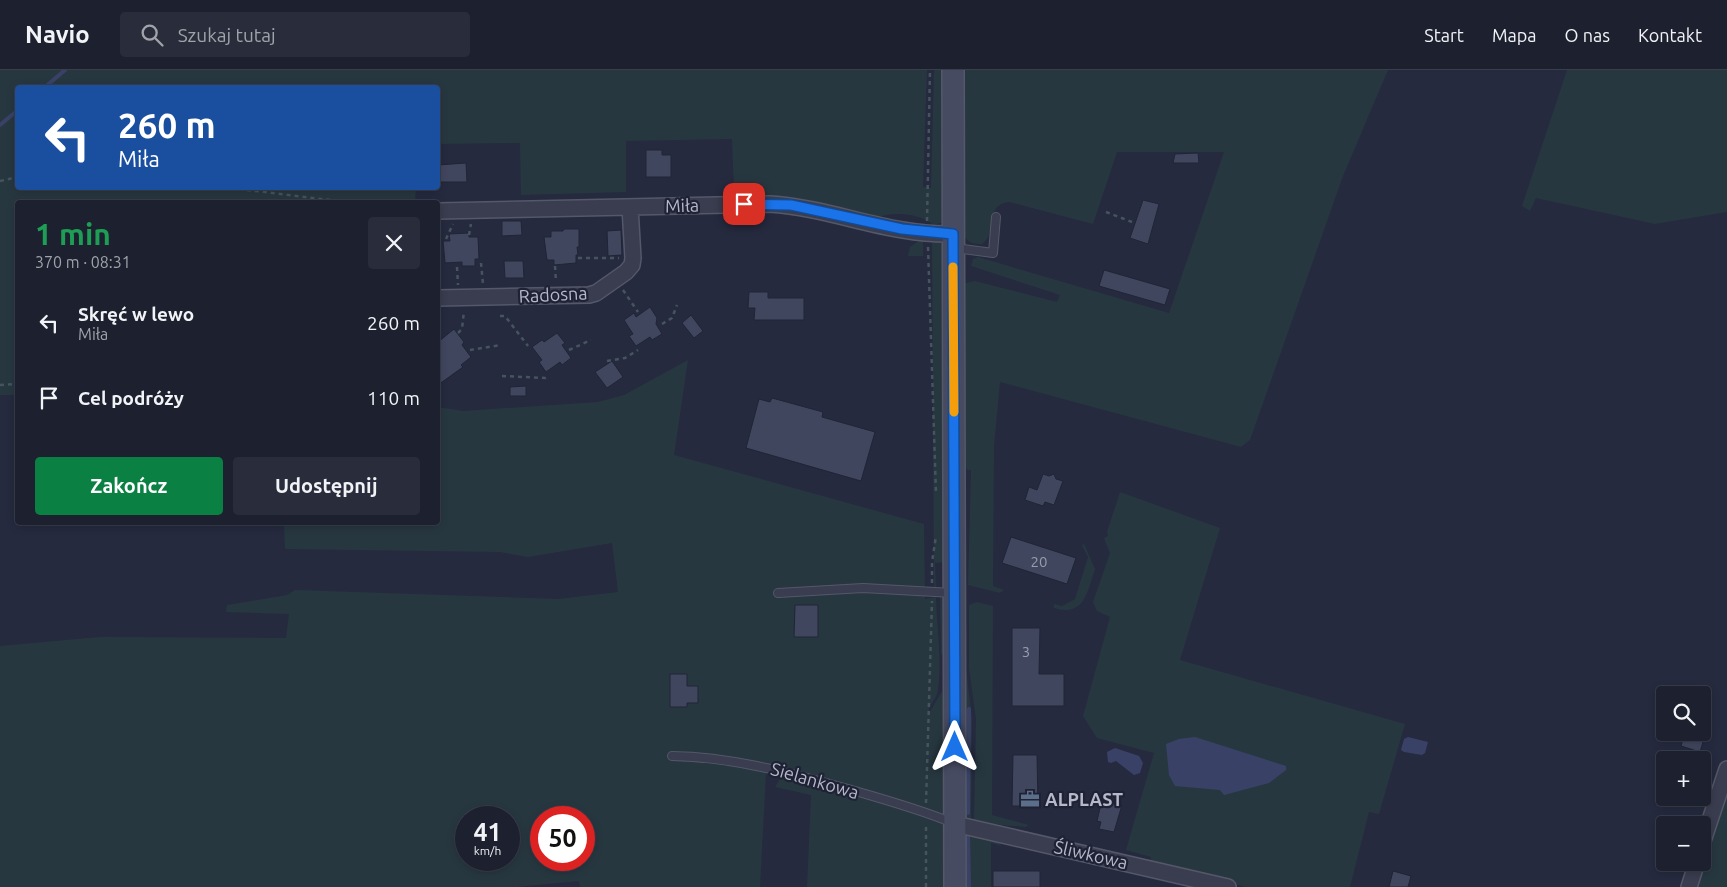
<!DOCTYPE html>
<html lang="pl">
<meta charset="utf-8">
<style>
:root{--surface:#1c202f;--page:#292d3b;--text:#f1f3f6;--muted:#a0a3aa;--line:#3a3e4b;--accent:#0b8043}
body{margin:0;font-family:Ubuntu,sans-serif;background:var(--page);color:var(--text);height:100vh;display:flex;flex-direction:column;font-size:19px;white-space:nowrap}
*{box-sizing:border-box;margin:0}
p{font-size:16px;color:var(--muted)}
.icon{flex:none;width:28px;height:28px;fill:none;stroke:currentColor;stroke-width:2;stroke-linecap:round;stroke-linejoin:round}
.map{position:relative;flex:1;overflow:hidden}
.panel{position:absolute;left:15px;top:130px;width:425px;height:325px;display:flex;flex-direction:column;background:var(--surface);border-radius:5px;box-shadow:0 2px 8px #0003,0 0 0 1px var(--line)}
.panel>*{flex:none}
.top-card{position:absolute;left:15px;top:15px;width:425px;height:105px;border-radius:5px;box-shadow:0 2px 8px #0003,0 0 0 1px var(--line);background:#1a4fa0;color:#fff;overflow:hidden}
.buttons{position:absolute;left:1656px;top:616px;display:grid;gap:10px}
.buttons a{display:grid;place-items:center;width:55px;height:55px;border-radius:5px;background:var(--surface);box-shadow:0 2px 8px #0003,0 0 0 1px var(--line);font-size:25px}
.speed{position:absolute;left:455px;top:736px;display:flex;gap:10px;font-size:25px;font-weight:700;text-align:center}
.speed>*{display:grid;place-content:center;width:65px;height:65px;border-radius:50%;background:var(--surface);box-shadow:0 2px 8px #0003,0 0 0 1px var(--line);line-height:1}
.speed small{font-size:12px;font-weight:400}
.speed .limit{border:8px solid #d22;background:#fff;color:#111}
.pin{position:absolute;display:grid;place-items:center;width:42px;height:42px;color:#fff;margin:-21px;border-radius:10px;box-shadow:0 2px 8px #0006}
.me{position:absolute;width:55px;margin:-28px;rotate:0deg;stroke-linejoin:round;filter:drop-shadow(0 0 4px #0008)}
.turn{display:flex;align-items:center;gap:18px;height:105px;padding:0 20px;font-size:22px}
.turn .icon{width:65px;height:65px;stroke-width:2.5}
.turn b{display:block;font-size:35px;line-height:42px}
.round{display:grid;place-items:center;flex:none;width:52px;height:52px;border-radius:5px;background:var(--page)}
.headline{display:flex;align-items:center;justify-content:space-between;height:85px;padding:0 20px}
h1{font-size:30px;font-weight:700;line-height:38px;color:#1e9e55}
.button{display:flex;gap:10px;margin-top:auto;padding:10px 20px}
.button a{flex:1;height:58px;border-radius:5px;background:var(--accent);color:#fff;font-size:20px;font-weight:700;line-height:58px;text-align:center}
.button a+a{background:var(--page);color:var(--text)}
ul{padding:0;list-style:none}
li{display:flex;align-items:center;gap:15px;height:75px;padding:0 20px}
li div{flex:1}
li b{display:block;font-size:19px}
li em{font-style:normal}
header{display:flex;align-items:center;gap:30px;box-sizing:border-box;height:70px;padding:0 25px;background:var(--surface);border-bottom:1px solid var(--line)}
header strong{font-size:24px}
nav{display:flex;gap:28px;margin-inline-start:auto;font-size:18px}
.search{width:350px;height:45px;background:var(--page);display:flex;align-items:center;gap:12px;box-sizing:border-box;padding:0 18px;border-radius:5px;color:var(--muted);font-size:19px}
.map>svg:first-child{display:block}
.green{fill:#273740;fill-rule:evenodd}
.water{fill:#394266}
.lines{fill:none;stroke-linecap:round;stroke-linejoin:round}
.stream{stroke:#394266;stroke-width:4}
.building{fill:#41465f;stroke:#202436}
.lane-casing{stroke:#545869;stroke-width:10}
.street-casing{stroke:#545869;stroke-width:18}
.secondary-casing{stroke:#545869;stroke-width:24}
.path{stroke:#45545d;stroke-width:2.5;stroke-dasharray:4 4;stroke-linecap:butt}
.lane{stroke:#393d4f;stroke-width:8}
.street{stroke:#393d4f;stroke-width:15}
.secondary{stroke:#474b62;stroke-width:21}
.route-casing{stroke:#114b97;stroke-width:12}
.route{stroke:#1a73e8;stroke-width:9}
.slow{stroke:#f59e0b;stroke-width:9}
.labels{text-anchor:middle;dominant-baseline:central;stroke-width:4.5;stroke-linejoin:round;paint-order:stroke}
.number-label{font-size:15px;fill:#989cae}
.street-label{font-size:18px;fill:#b5b8c9;stroke:#1e2234}
.poi-label{font-size:18px;font-weight:bold;fill:#b5b8c9;stroke:#1e2234;text-anchor:start}
</style>
<header>
<strong>Navio</strong>
<div class="search"><svg class="icon" aria-label="search" viewBox="0 0 24 24"><circle cx="10" cy="10" r="6"/><path d="M15 15l6 6"/></svg>Szukaj tutaj</div>
<nav><a>Start</a><a>Mapa</a><a>O nas</a><a>Kontakt</a></nav>
</header>
<div class="map">
<svg width="1727" height="817" viewBox="0 0 1727 817">
<rect width="100%" height="100%" fill="#252a3f"/>
<path class="green" d="M0,0H927L923,117L931,118L934,0H948L943,152L934,155C919,143 893,141 876,148L863,144L792,130L753,129L734,120L732,69L626,71V122L521,125L520,73L438,74V18H18V118H416L415,132H18L17,325H0Z
M960,0H1388L1343,106L1250,370L1241,377L1000,312L994,376L993,516L1004,520L1000,523L968,515L971,400H967L960,376L962,214L975,211L1057,232L1060,225L971,196L973,189L978,187L1169,243L1224,82H1117L1093,154L1009,132C983,135 999,162 982,174C968,175 964,168 960,156Z
M1567,0H1727V142L1655,154L1536,128L1530,141L1522,136Z
M923,168V186H908L910,177Z
M932,168L940,172L946,180L949,492L935,493L936,518H934Z
M688,290L674,385L924,454L925,529L936,527C937,557 942,590 938,620C937,629 928,635 928,645L942,621L949,648V817H807L811,725L775,717L781,707L766,703L760,817H580L579,811L517,817H0V576L100,567L286,568L289,544L226,542L227,535L287,525L295,520L558,529L618,522L612,473L528,487L500,482L285,479L284,453L438,452V337L463,341L598,332L624,325ZM466,748H509V790H466ZM541,748H584V790H541Z
M1120,422L1220,458L1180,590L1405,654L1379,744L1369,742L1350,817H1245L1151,791V787L1126,780L1154,683L1097,668L1083,646L1110,547L1097,541L1093,532L1110,483L1104,468L1108,466L1107,462Z
M1084,474L1095,499C1087,522 1085,547 1054,538V534L1062,536L1075,529L1088,487L1082,475Z
M940,527L949,532L943,584H941Z
M977,532L993,536L992,745L1029,755L1025,757C1008,755 991,755 974,752L976,649L969,598V535Z
M966,537V599L972,649L971,751L964,746L961,545Z
M1727,710V817H1697Z
M971,763L991,766L1002,776L991,773V817H961L965,766Z"/>
<path class="water" d="M1195,667L1286,696V700L1269,713L1224,725L1220,720L1175,716L1169,705L1166,674L1179,669Z
M1408,667L1428,672L1425,683L1422,685L1404,682L1401,680L1404,669Z
M1115,678L1139,686L1143,693L1140,703L1134,705L1116,691L1111,693L1108,692L1107,682Z"/>
<g class="lines">
<path class="stream" d="M44,18L65,0
M0,55L18,40
M968,743L969,639
M968,764L969,817"/>
</g>
<path class="building" d="M646,80H662V85H671V107H646Z
M1198,83L1199,93H1173L1175,84Z
M466,93L467,112H438V95Z
M1143,130L1159,134L1148,174L1130,168Z
M502,151H521L522,165L502,166Z
M564,159H579V177H577L578,185H576V193L554,195V190H547L544,167H551V161H563Z
M621,160L622,185L608,186L607,161Z
M469,163V167H478L479,189H475V196H462V192L445,193L443,171H450L449,164Z
M504,191H523L524,208H505Z
M1104,200L1170,219L1165,235L1099,216Z
M749,222H768V228H804V250H754L755,238H748Z
M650,237L657,248L656,254L662,264L652,270L650,267L636,276L629,266L633,264L624,250L634,243L636,247Z
M691,245L703,261L694,268L682,253Z
M454,259L464,272L462,275L471,287L461,295L463,297L438,315V272Z
M557,263L565,273L562,275L571,288L562,295L560,292L546,302L539,292L542,290L532,277L542,270L544,272Z
M612,291L623,307L607,318L595,302Z
M526,316V326H510V317Z
M772,328L823,342L822,347L875,362L861,411L746,378L759,329L770,332Z
M1043,404L1049,406L1054,404L1056,409L1063,411L1054,435L1045,432L1043,436L1025,430L1029,417L1037,420Z
M1011,467L1076,488L1067,514L1002,493Z
M795,535H818V567H794Z
M1012,558H1040L1039,604H1064V636H1012Z
M670,604H687V616H698V633H687V637H670Z
M1685,662H1706L1700,682L1681,676Z
M1013,685H1037L1038,736H1012Z
M1102,730L1122,735L1114,762L1099,759L1101,752L1097,751Z
M993,801H1040V817H993Z
M1393,801L1411,806L1408,817H1389Z"/>
<g class="lines">
<g class="lane-casing">
<path id="lane" d="M955,178L993,183L996,147
M778,523L863,518L953,523
M672,686C733,687 789,703 848,719C883,729 919,739 953,753"/>
</g>
<g class="street-casing">
<path id="street" d="M438,141L770,134C832,138 891,166 953,164
M438,228L589,225L596,223L626,202L632,195L633,188L630,137
M955,754L1228,817
M1702,774L1727,699
M1689,817L1697,792"/>
</g>
<g class="secondary-casing">
<path id="secondary" d="M953,0L955,817"/>
</g>
<path class="path" d="M0,111L18,107
M231,118L346,132
M1106,142L1132,152
M927,151L930,0
M469,165L471,154
M446,169L453,154
M928,177L936,424
M578,188H619
M481,193L483,214
M555,196L556,212
M457,197L458,215
M623,220L638,242
M500,246H505L528,276
M662,254L672,248L677,235
M458,263L462,259L464,241
M470,280L501,275
M569,280L591,270
M607,291L625,288L638,280
M502,306L545,308L548,306
M0,315L18,314
M932,513V492L936,466
M926,733L932,531
M926,817V754"/>
<use href="#lane" class="lane"/>
<use href="#street" class="street"/>
<use href="#secondary" class="secondary"/>
</g>
<g class="lines">
<g class="route-casing">
<path id="route" d="M744,134L791,135L902,159L953,164L955,677"/>
</g>
<use href="#route" class="route"/>
<path class="slow" d="M953,197L954,342"/>
</g>
<defs>
<g id="office-bare" transform="scale(1.5)"><path d="M-6-3h4V-5.5h4V-3h4V5H-6ZM-1-4.5V-3h2v-1.5ZM-6 0V1H6V0Z" fill="#5c6f8a" stroke="#1e2234" stroke-width="2.5" paint-order="stroke"/></g>
</defs>
<g fill-rule="evenodd">
<use href="#office-bare" x="1030" y="729"/>
</g>
<g class="labels">
<g class="number-label">
<text x="1039" y="491">20</text>
<text x="1026" y="581">3</text>
</g>
<g class="street-label">
<text transform="translate(682 135) rotate(-2)">Miła</text>
<text transform="translate(553 224) rotate(-3)">Radosna</text>
<text transform="translate(815 710) rotate(16)">Sielankowa</text>
<text transform="translate(1091 784) rotate(13)">Śliwkowa</text>
</g>
<g class="poi-label">
<text x="1045" y="729">ALPLAST</text>
</g>
</g>
</svg>
<div class="buttons">
<a><svg class="icon" aria-label="search" viewBox="0 0 24 24"><circle cx="10" cy="10" r="6"/><path d="M15 15l6 6"/></svg></a>
<a>+</a>
<a>−</a>
</div>
<div class="speed"><div>41<small>km/h</small></div><div class="limit">50</div></div>
<div class="pin" style="left:744px;top:134px;background:#d93025"><svg class="icon" aria-label="arrive" viewBox="0 0 24 24"><path d="M6 21V4h12l-3 4 3 4H6"/></svg></div>
<svg class="me" style="left:955px;top:677px" viewBox="-20 -20 40 40"><path d="M0-17L14 15 0 8-14 15z" fill="#1a73e8" stroke="#fff" stroke-width="4"/></svg>
<div class="top-card">
<div class="turn"><svg class="icon" aria-label="left" viewBox="0 0 24 24"><path d="M17 20v-9H6M10 6l-5 5 5 5"/></svg><div><b>260 m</b>Miła</div></div>
</div>
<section class="panel">
<div class="headline"><div><h1>1 min</h1><p>370 m · 08:31</p></div><a class="round"><svg class="icon" aria-label="close" viewBox="0 0 24 24"><path d="M6 6l12 12M18 6L6 18"/></svg></a></div>
<ul>
<li><svg class="icon" aria-label="left" viewBox="0 0 24 24"><path d="M17 20v-9H6M10 6l-5 5 5 5"/></svg><div><b>Skręć w lewo</b><p>Miła</p></div><em>260 m</em></li>
<li><svg class="icon" aria-label="arrive" viewBox="0 0 24 24"><path d="M6 21V4h12l-3 4 3 4H6"/></svg><div><b>Cel podróży</b></div><em>110 m</em></li>
</ul>
<div class="button"><a>Zakończ</a><a>Udostępnij</a></div>
</section>
</div>
